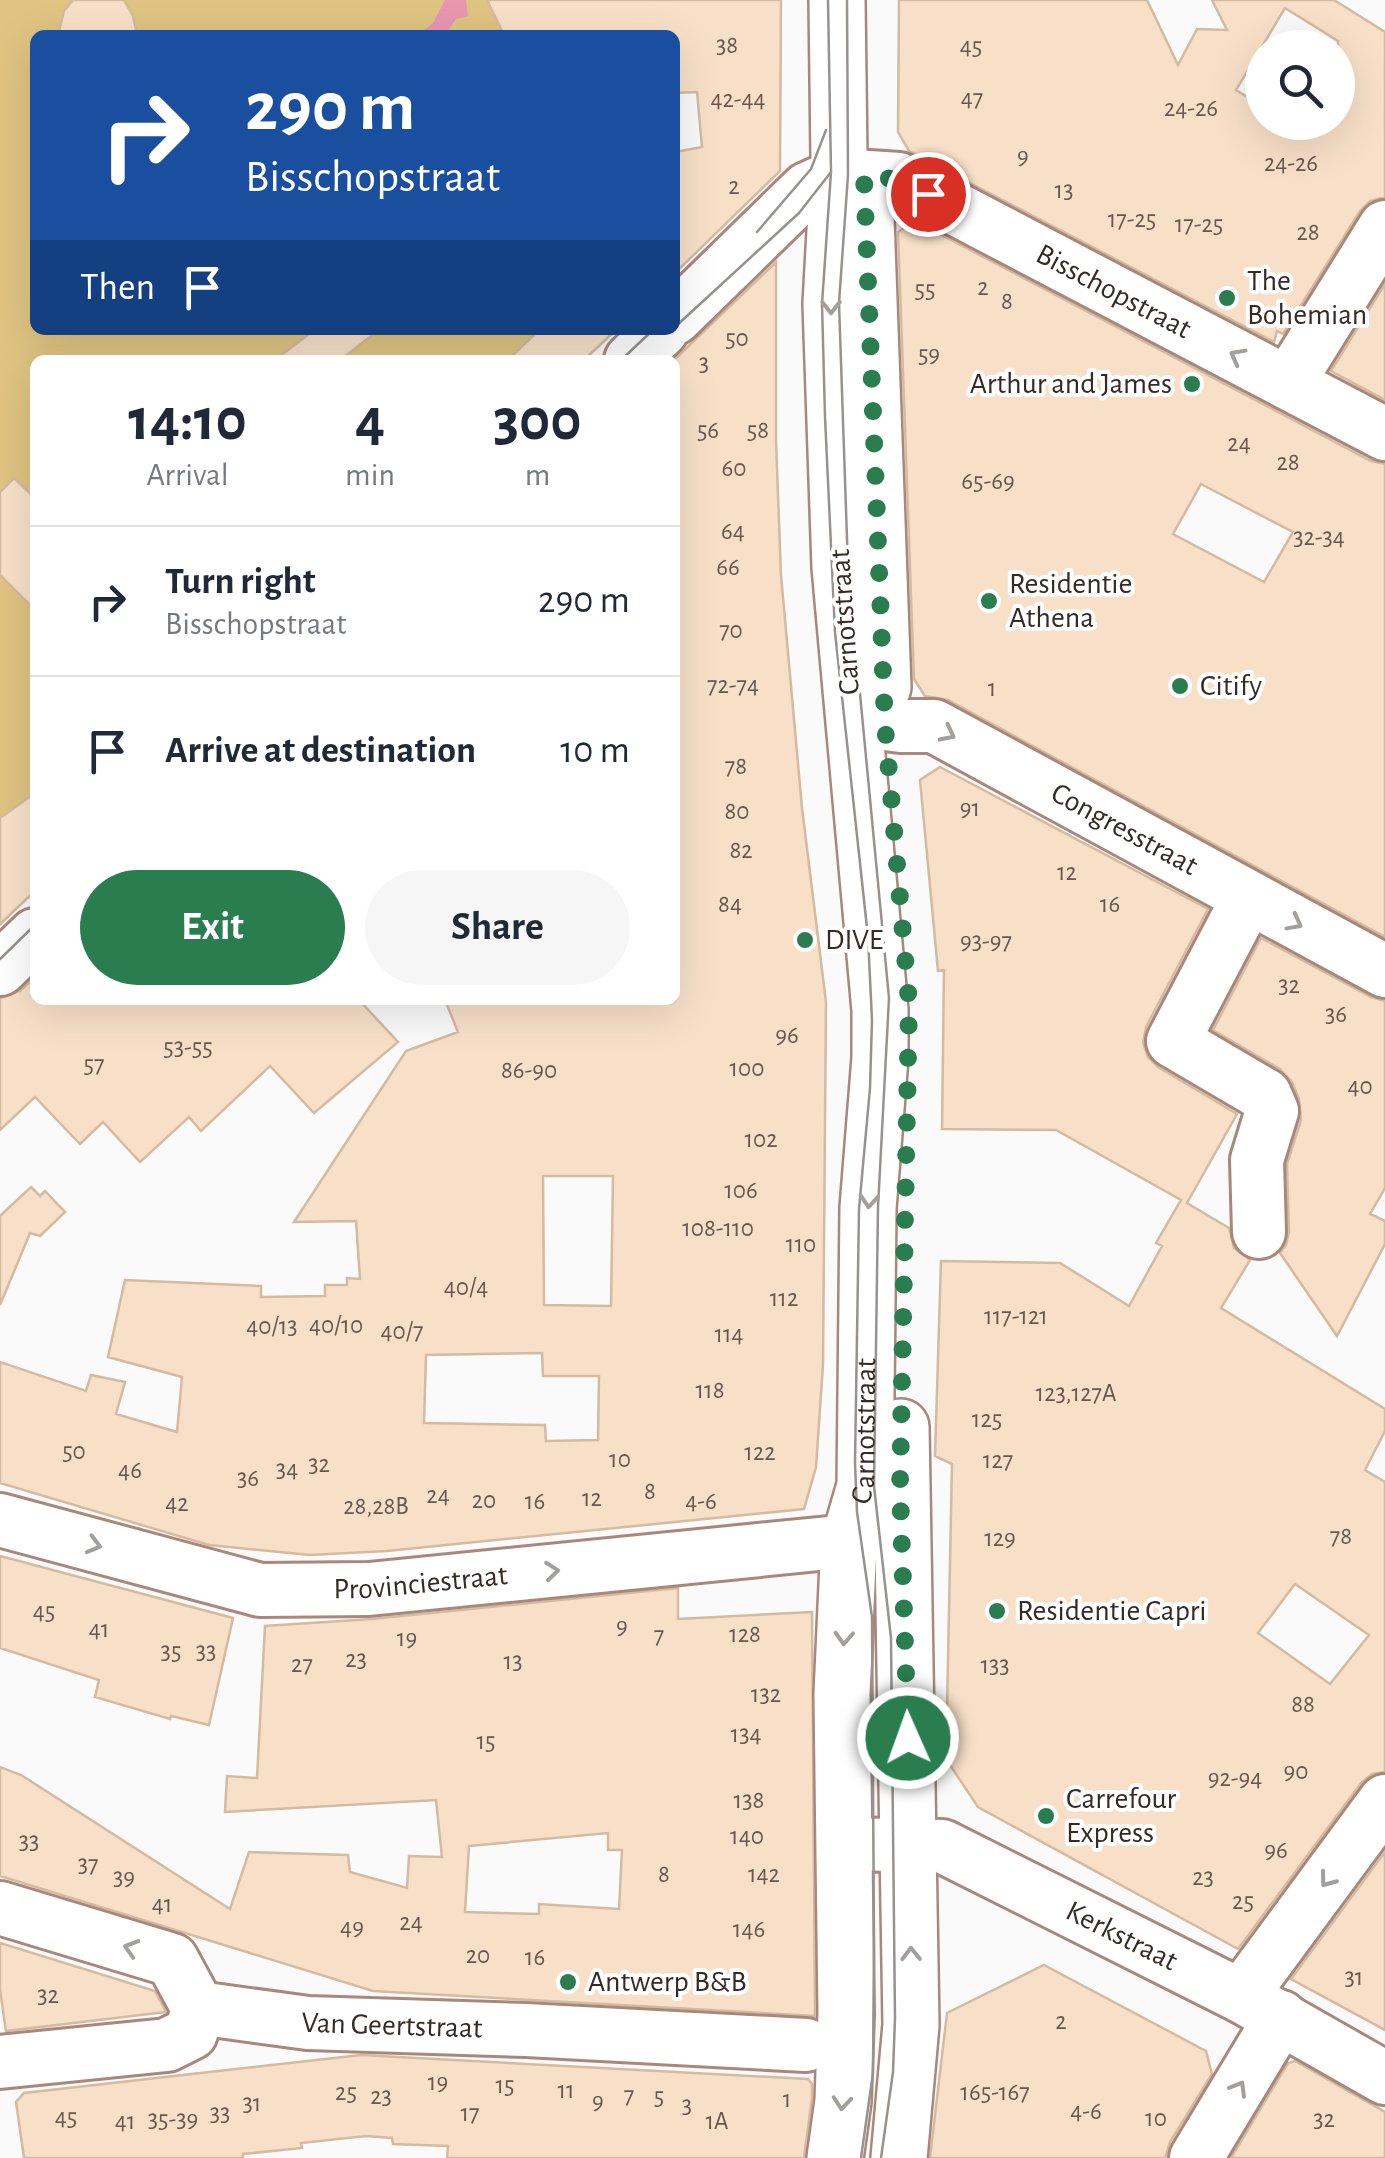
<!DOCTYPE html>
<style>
:root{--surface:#fff;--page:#f6f6f7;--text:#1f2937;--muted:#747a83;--line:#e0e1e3;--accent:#297d4f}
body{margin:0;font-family:"Alegreya Sans",sans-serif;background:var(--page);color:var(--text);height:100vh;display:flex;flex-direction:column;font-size:38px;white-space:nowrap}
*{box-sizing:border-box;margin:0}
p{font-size:32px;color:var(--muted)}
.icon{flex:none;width:55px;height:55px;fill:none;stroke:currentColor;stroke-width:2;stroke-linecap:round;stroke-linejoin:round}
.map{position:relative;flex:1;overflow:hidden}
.panel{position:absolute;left:30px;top:355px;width:650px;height:650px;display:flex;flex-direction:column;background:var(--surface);border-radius:15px;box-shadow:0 10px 40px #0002}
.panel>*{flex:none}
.banner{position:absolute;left:30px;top:30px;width:650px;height:305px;border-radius:15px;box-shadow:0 10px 40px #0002;background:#1a4fa0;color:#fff;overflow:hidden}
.tools{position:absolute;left:1245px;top:30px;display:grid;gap:20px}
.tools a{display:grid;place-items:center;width:110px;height:110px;border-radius:50%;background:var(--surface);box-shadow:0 10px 40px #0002;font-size:50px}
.pin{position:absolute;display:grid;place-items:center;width:85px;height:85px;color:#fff;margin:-42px;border:5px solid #fff;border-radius:50%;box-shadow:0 2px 10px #0007}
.me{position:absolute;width:110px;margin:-55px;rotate:358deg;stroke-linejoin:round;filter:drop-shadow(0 0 8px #0008)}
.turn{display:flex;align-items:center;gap:35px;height:210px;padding:0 50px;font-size:45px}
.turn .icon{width:130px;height:130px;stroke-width:2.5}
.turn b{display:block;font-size:70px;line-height:85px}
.then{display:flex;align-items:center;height:95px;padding:0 50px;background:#0003;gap:20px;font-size:38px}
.eta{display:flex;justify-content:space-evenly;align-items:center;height:170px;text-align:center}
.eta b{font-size:60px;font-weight:700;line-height:70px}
.primary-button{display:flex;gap:20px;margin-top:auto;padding:20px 50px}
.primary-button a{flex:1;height:115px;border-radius:60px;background:var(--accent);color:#fff;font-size:40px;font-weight:700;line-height:115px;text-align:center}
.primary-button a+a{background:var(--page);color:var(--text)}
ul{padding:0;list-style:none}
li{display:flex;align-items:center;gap:30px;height:150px;padding:0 50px;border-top:2px solid var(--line)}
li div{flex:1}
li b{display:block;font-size:38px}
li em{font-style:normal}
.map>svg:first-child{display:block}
.green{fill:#dfc482}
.water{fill:#e996b1}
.building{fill:#f8e0c8;stroke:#d4baa1;stroke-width:2.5;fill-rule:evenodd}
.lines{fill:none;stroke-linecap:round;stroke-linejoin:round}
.minor-casing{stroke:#a9887b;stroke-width:58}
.major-casing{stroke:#a9887b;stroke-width:60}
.minor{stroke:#fff;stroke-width:52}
.major{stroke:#fff;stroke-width:55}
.tram{stroke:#98928f;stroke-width:2.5}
.oneway{stroke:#a59f9c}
.route{stroke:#297d4f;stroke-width:18;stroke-dasharray:0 32.4}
.poi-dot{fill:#297d4f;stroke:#fff;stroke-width:4}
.labels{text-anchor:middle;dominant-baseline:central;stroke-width:8;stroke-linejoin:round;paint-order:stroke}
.number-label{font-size:25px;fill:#67574d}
.poi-label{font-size:30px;fill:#372924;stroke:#fff;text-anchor:start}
.street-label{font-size:30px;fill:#372924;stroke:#fff}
</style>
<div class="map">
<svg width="1385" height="2158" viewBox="0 0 1385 2158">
<rect width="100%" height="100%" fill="#f9faf9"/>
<path class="green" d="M0,0H628L646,35H35V330H616L585,360H35V892L0,926Z"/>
<path class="water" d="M445,0H466L468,16L456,19L445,35H418L433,23Z"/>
<path class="building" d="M73,0H124L133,16L137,35H58L64,11Z
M487,0H781L780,171L675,273V152L702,147L697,92L675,93V35H504Z
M899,0H1147L1178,65L1197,29L1227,30L1212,0H1334L1385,32V197L1370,201L1360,211L1283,334L1277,331L1274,342L909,151L898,132ZM1285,8L1338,41V122H1262V106L1236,90Z
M915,221L1371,461L1385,464V937L948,700L925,696L914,679L898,232ZM1201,484L1293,532L1264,582L1173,534Z
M776,262V441L781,575L802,808L826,1002L823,1365L816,1467L804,1509L387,1551L310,1555L209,1545L0,1483V1362L86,1391L91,1375L125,1382L116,1414L177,1432L182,1377L108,1357L125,1280L261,1286V1297L325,1296V1285H347V1278L360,1279L356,1221L294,1222L406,1051L458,1032L445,1000H675V359ZM543,1176H613L611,1306L544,1305ZM542,1353L543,1376H599L598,1440L546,1441L545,1425L424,1423L426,1355Z
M1385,284V400L1331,371Z
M314,330H379L340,360H275Z
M539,330H616L584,360H508Z
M14,478L35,498V610L0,575V492Z
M940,767L1208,909L1146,1027L1143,1043L1148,1057L1158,1067L1237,1114L1187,1203L1229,1228L1234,1248L1250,1260L1221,1308L1385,1409V1431L1365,1470L1385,1482V1772L1372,1774L1361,1783L1238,1949L978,1807L946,1759L952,1464L935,1456L941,1261L1060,1263L1129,1306L1162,1246L1156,1243L1181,1200L1056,1130L942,1129L944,970L938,971L920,780ZM1295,1584L1369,1635L1330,1684L1258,1633Z
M35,793V891L0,924V818Z
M1261,938L1371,997L1385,1001V1188L1370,1214L1385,1221V1244L1337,1336L1280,1253L1286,1245L1289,1232L1287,1164L1301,1120L1299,1099L1292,1082L1280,1069L1213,1030Z
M35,977V1000H359L398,1042L314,1113L270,1066L201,1131L189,1117L140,1162L103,1122L80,1144L35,1097L0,1130V998L20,991Z
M31,1187L40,1196L45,1191L65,1212L40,1236L30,1233L0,1305V1216Z
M0,1556L233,1618L209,1725L171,1716L170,1719L95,1697L99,1680L0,1648Z
M678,1588V1619L812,1612L815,2016L373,1991L0,1876V1767L21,1775L230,1909L249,1852L348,1855L350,1872L407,1888L409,1856L442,1857L436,1800L225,1812L227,1776L257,1778L265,1626L372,1619ZM608,1833V1850H622L619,1909L539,1904V1914L465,1912L469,1846Z
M1385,1852V2030L1291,1979Z
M0,1943L155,1991L166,2012L6,2031L0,1990Z
M1044,1965L1206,2051L1212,2074L1170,2142L1165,2158H930L947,2013Z
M361,2055L808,2079L812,2084V2098L804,2158H447L448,2146L393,2144L392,2138L366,2136L301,2143L302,2148L243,2154V2158H24L16,2102L24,2093Z
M1295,2061L1385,2112V2158H1231L1288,2063Z"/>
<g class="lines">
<g class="minor-casing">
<g id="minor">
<path id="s1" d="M675,318L807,189L838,175L899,179L1385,434"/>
<path d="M631,360L662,330"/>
<path d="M1288,383L1385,227"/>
<path id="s2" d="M853,720L901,726H934L1385,971"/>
<path d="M1248,898L1173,1041L1265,1095L1272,1111L1257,1160L1259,1232"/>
<path d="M0,969L35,935"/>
<path id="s3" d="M0,1520L260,1590L369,1589L849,1541L860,1536L890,1533"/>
<path id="s4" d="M843,1844L942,1846L1241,1996L1385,2078"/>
<path d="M0,1908L172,1960L198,2008"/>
<path d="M1241,1996L1385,1801"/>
<path id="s5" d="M198,2008L308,2023L526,2030L806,2045"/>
<path d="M0,2062L167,2045L191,2033L198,2008"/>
<path d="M1196,2158L1281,2017"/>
</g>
</g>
<g class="major-casing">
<g id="major">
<path d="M866,218L883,687"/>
<path id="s6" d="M835,2158L843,2101L846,2014L842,1694L849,1541L865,1486L868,1208L880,1058V1010L840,567L831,304L839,159L837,0"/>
<path d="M899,2158L911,2025L901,1427"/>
</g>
</g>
<use href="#minor" class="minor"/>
<use href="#major" class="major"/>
<path class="tram" d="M828,0L831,172L822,304L825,417L835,632L868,937L872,1020L870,1088L859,1209L855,1463L857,1512L872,1617L874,1944L873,2073L861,2158
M847,0L848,175L839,303L848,568L889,998L878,1207L874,1486L891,1638L895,2018L893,2072L881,2158
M757,232L811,169L826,130
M675,327L799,213L831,172
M621,360L653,330
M0,959L35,925"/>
</g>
<defs><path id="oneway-chevron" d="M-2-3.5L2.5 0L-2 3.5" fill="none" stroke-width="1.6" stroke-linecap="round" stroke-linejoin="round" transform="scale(2.5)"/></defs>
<g class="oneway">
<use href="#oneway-chevron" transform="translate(831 307) rotate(90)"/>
<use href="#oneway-chevron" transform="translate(1237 356) rotate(-152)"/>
<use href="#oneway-chevron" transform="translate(948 734) rotate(27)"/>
<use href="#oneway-chevron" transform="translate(1295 923) rotate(28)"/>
<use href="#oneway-chevron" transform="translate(869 1201) rotate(94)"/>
<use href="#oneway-chevron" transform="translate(94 1545) rotate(15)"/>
<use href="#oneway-chevron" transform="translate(552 1571) rotate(-6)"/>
<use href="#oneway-chevron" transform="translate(844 1638) rotate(93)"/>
<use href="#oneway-chevron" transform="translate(1327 1880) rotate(127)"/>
<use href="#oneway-chevron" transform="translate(131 1948) rotate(-163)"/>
<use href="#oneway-chevron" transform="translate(911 1954) rotate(-91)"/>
<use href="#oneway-chevron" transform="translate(1239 2088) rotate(-59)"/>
<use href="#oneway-chevron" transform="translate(842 2103) rotate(95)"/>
</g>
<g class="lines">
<path class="route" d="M908,1738L900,1487L909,1003L885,725L864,177L899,179L928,194"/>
</g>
<g class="poi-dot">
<circle cx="1227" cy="298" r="10"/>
<circle cx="1192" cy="384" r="10"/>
<circle cx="989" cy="601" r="10"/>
<circle cx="1180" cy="686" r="10"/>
<circle cx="805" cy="940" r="10"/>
<circle cx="997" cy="1611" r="10"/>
<circle cx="1046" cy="1816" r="10"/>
<circle cx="568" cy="1982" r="10"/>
</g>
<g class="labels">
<g class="number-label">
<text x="727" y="45">38</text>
<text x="971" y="46">45</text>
<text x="972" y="98">47</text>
<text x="738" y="99">42-44</text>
<text x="1191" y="108">24-26</text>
<text x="1023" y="156">9</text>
<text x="1291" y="163">24-26</text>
<text x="734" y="186">2</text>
<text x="1064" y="190">13</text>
<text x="1132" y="219">17-25</text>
<text x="1199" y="224">17-25</text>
<text x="1308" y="232">28</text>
<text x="983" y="287">2</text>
<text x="925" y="289">55</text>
<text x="1007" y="301">8</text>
<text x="737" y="338">50</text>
<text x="929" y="354">59</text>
<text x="704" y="363">3</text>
<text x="708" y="430">56</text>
<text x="758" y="430">58</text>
<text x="1239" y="443">24</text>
<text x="1288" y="462">28</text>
<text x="734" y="468">60</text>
<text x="988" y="481">65-69</text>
<text x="733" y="531">64</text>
<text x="1319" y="537">32-34</text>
<text x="728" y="567">66</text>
<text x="731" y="630">70</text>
<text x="733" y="685">72-74</text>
<text x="992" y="688">1</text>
<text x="736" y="766">78</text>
<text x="970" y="808">91</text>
<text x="737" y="811">80</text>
<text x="741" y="850">82</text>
<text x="1067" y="872">12</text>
<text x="730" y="904">84</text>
<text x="1110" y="904">16</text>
<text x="986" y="941">93-97</text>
<text x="1289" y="985">32</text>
<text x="1336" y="1014">36</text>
<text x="787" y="1035">96</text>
<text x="188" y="1047">53-55</text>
<text x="94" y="1064">57</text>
<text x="747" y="1068">100</text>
<text x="529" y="1070">86-90</text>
<text x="1360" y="1086">40</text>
<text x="761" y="1139">102</text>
<text x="741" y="1190">106</text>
<text x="718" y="1228">108-110</text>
<text x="801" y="1244">110</text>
<text x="466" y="1287">40/4</text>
<text x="784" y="1298">112</text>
<text x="1016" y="1316">117-121</text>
<text x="336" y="1325">40/10</text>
<text x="272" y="1326">40/13</text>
<text x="402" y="1331">40/7</text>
<text x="729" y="1334">114</text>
<text x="710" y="1390">118</text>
<text x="1076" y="1393">123,127A</text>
<text x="987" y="1419">125</text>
<text x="74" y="1451">50</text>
<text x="760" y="1452">122</text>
<text x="620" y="1459">10</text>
<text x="998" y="1460">127</text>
<text x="319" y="1464">32</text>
<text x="287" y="1469">34</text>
<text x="130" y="1470">46</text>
<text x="248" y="1478">36</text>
<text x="650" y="1491">8</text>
<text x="438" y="1495">24</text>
<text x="592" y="1498">12</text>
<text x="484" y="1500">20</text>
<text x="535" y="1501">16</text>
<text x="701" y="1501">4-6</text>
<text x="177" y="1503">42</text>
<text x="376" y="1506">28,28B</text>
<text x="1341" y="1536">78</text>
<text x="1000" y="1538">129</text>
<text x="44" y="1611">45</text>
<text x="622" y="1626">9</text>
<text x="99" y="1629">41</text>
<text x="745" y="1634">128</text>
<text x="659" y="1635">7</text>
<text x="407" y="1638">19</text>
<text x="171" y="1651">35</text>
<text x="206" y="1651">33</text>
<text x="356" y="1659">23</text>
<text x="513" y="1661">13</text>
<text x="302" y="1664">27</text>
<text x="995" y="1665">133</text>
<text x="766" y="1694">132</text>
<text x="1303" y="1704">88</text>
<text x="746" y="1734">134</text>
<text x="486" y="1741">15</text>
<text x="1296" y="1771">90</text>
<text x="1235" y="1778">92-94</text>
<text x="749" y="1800">138</text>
<text x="747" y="1836">140</text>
<text x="29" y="1841">33</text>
<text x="1276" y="1850">96</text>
<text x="88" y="1864">37</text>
<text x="664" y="1874">8</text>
<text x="764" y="1874">142</text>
<text x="124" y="1877">39</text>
<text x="1203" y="1877">23</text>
<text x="1243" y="1901">25</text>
<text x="162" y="1904">41</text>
<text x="411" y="1922">24</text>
<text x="352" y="1927">49</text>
<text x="749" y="1929">146</text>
<text x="478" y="1955">20</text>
<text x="535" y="1957">16</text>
<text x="1354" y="1977">31</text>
<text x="48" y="1995">32</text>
<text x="1061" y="2021">2</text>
<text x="438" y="2082">19</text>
<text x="505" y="2085">15</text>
<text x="566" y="2090">11</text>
<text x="346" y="2092">25</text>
<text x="995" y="2092">165-167</text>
<text x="629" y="2095">7</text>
<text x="381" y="2096">23</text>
<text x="659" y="2096">5</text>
<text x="787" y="2099">1</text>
<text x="598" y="2101">9</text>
<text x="252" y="2103">31</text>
<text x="687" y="2105">3</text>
<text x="1086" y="2111">4-6</text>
<text x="220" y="2113">33</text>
<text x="470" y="2113">17</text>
<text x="66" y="2117">45</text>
<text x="1156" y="2118">10</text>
<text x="173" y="2119">35-39</text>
<text x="1324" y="2119">32</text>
<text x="125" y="2121">41</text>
<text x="717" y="2121">1A</text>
</g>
<g class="poi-label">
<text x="1247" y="281">The<tspan x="1247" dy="34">Bohemian</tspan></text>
<text x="1172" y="384" text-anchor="end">Arthur and James</text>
<text x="1009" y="584">Residentie<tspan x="1009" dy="34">Athena</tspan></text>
<text x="1200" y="686">Citify</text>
<text x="825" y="940">DIVE</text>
<text x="1017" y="1611">Residentie Capri</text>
<text x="1066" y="1799">Carrefour<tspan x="1066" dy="34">Express</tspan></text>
<text x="588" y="1982">Antwerp B&amp;B</text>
</g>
<g class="street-label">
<text stroke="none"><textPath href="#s1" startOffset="522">Bisschopstraat</textPath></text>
<text transform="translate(845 622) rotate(-94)">Carnotstraat</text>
<text stroke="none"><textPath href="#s2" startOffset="298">Congresstraat</textPath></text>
<text stroke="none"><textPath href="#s6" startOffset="730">Carnotstraat</textPath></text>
<text stroke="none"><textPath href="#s3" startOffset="430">Provinciestraat</textPath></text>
<text stroke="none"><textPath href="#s4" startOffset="300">Kerkstraat</textPath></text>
<text stroke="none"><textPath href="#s5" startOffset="195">Van Geertstraat</textPath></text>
</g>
</g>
</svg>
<div class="tools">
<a><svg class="icon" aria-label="search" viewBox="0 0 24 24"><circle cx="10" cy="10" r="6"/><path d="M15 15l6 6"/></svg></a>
</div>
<div class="pin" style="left:928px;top:194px;background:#d93025"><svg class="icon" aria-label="arrive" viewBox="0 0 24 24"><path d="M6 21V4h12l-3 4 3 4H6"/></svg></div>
<svg class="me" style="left:908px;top:1738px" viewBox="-20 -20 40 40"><circle r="17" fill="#297d4f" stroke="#fff" stroke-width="3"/><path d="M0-11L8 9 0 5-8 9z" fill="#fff"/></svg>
<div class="banner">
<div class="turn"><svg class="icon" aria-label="right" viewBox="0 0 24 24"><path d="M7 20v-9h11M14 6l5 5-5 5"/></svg><div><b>290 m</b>Bisschopstraat</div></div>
<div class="then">Then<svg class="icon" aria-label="arrive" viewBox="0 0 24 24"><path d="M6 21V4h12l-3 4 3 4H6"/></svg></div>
</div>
<section class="panel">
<div class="eta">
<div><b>14:10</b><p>Arrival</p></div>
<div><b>4</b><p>min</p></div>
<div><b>300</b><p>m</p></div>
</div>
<ul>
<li><svg class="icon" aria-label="right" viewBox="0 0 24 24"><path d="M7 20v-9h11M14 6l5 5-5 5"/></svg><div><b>Turn right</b><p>Bisschopstraat</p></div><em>290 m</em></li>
<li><svg class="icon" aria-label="arrive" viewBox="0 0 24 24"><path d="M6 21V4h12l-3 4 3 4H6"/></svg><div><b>Arrive at destination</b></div><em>10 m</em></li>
</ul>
<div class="primary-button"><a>Exit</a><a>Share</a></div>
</section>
</div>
